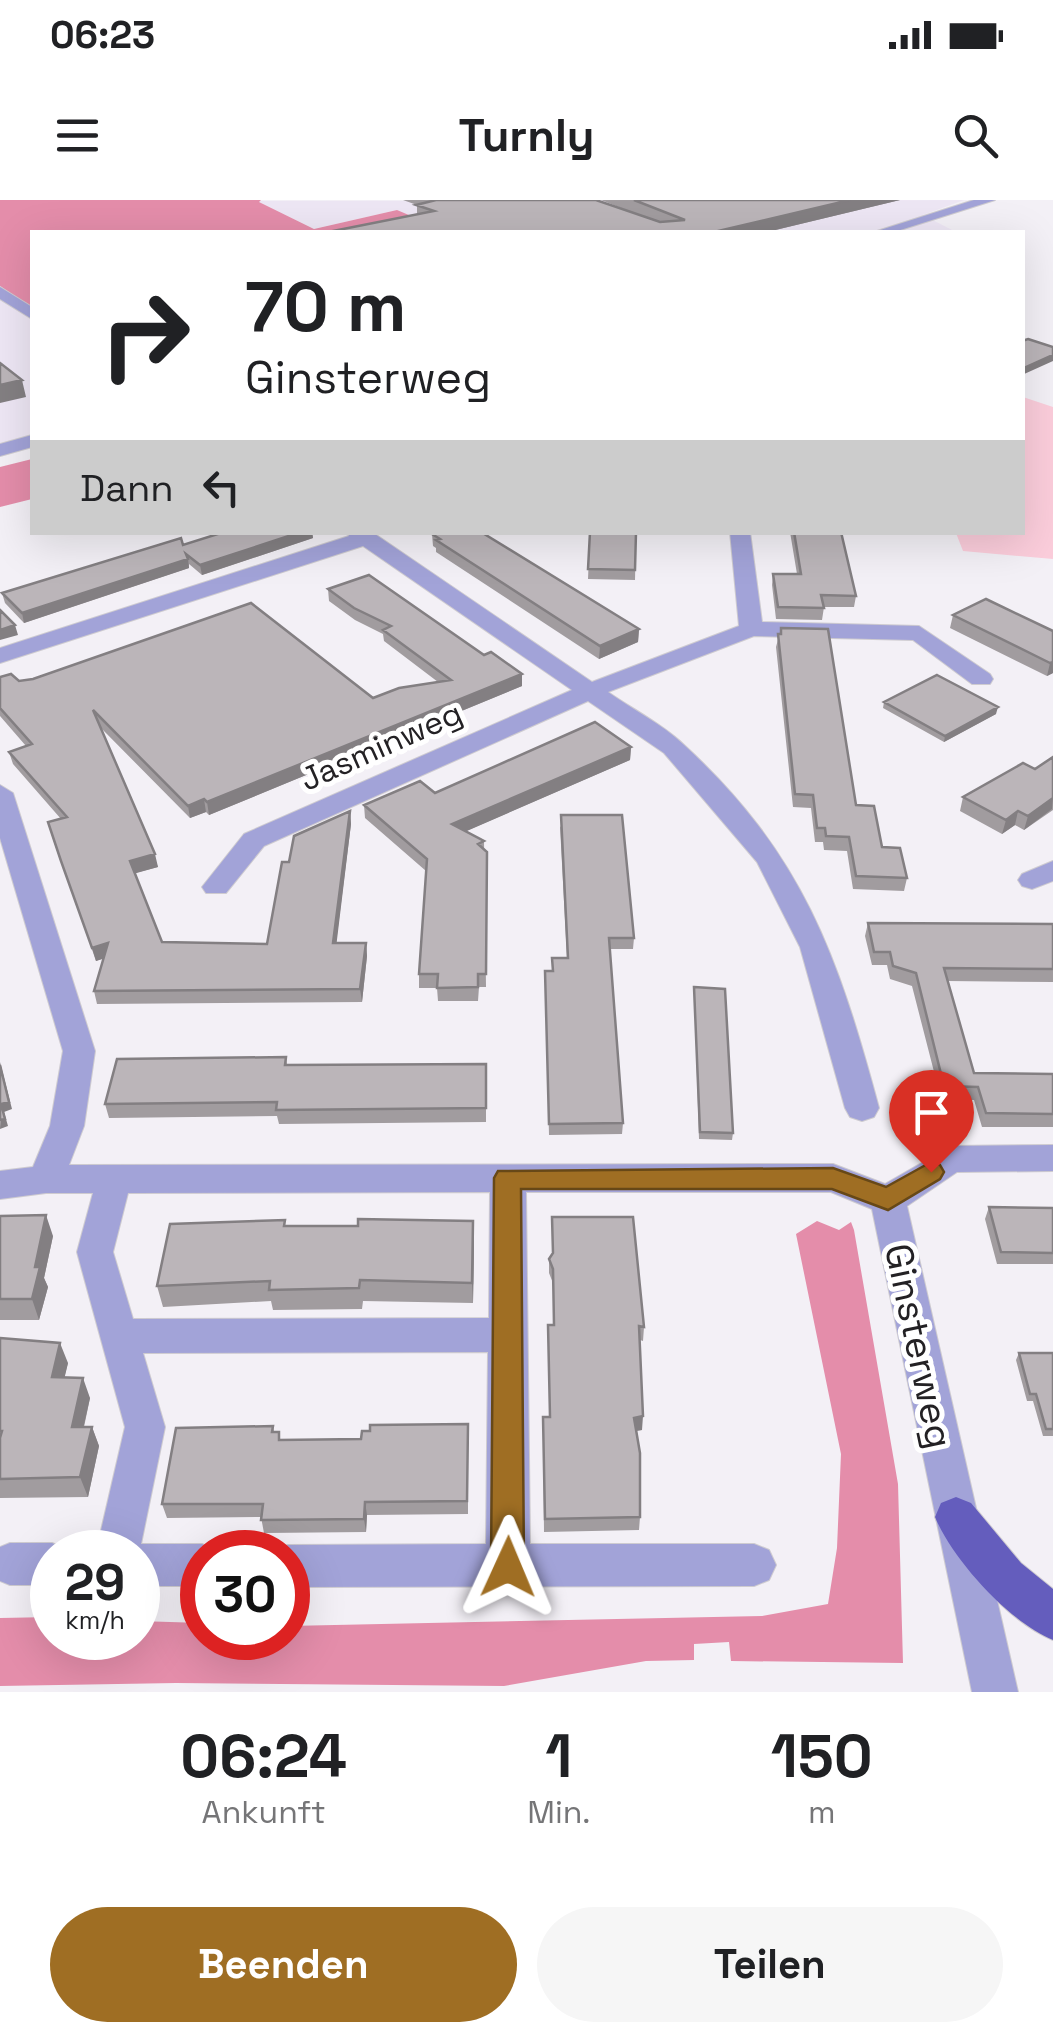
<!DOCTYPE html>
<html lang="de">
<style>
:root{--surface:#fff;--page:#f6f6f6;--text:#202124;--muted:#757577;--accent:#9f6e23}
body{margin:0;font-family:"Space Grotesk",sans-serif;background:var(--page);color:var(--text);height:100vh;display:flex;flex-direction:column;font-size:38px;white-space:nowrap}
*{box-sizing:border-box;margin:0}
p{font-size:32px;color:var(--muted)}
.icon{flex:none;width:55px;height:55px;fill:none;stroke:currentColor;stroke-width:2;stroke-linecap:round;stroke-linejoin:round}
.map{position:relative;height:1492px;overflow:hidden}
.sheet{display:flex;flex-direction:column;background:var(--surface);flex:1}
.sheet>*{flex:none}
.guide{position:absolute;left:30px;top:30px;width:995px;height:305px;border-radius:0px;box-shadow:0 10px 40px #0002;background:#fff;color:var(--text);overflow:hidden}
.speed{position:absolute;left:30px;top:1330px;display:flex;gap:20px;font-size:50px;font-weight:700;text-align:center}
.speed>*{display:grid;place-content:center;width:130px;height:130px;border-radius:50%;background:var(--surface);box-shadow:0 10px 40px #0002;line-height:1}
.speed small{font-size:25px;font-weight:400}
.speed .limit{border:15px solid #d22;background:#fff;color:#111}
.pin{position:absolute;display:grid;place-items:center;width:85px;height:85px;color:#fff;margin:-102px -42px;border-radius:50% 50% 50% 0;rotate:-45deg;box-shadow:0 0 10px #0007}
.pin .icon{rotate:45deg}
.me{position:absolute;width:110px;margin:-55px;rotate:1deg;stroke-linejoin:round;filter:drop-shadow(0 0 8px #0008)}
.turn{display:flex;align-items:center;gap:35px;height:210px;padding:0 50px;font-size:45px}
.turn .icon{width:130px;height:130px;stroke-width:2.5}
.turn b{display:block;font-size:70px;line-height:85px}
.then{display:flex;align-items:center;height:95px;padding:0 50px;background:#0003;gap:20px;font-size:38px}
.eta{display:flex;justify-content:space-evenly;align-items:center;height:170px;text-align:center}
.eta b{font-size:60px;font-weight:600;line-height:70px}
.primary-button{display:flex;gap:20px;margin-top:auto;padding:20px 50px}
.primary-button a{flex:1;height:115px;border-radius:60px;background:var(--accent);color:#fff;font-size:40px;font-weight:600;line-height:115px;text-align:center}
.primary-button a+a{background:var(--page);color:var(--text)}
.status{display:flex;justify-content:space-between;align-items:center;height:70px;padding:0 50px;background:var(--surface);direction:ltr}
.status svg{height:28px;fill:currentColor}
header{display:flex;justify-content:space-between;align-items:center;height:130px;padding:0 50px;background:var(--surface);font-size:45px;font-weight:600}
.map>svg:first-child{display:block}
.built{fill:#ede6f4}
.green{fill:#fbcddb}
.forest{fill:#e48daa}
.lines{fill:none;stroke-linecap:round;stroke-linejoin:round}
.minor-casing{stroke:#cecbd0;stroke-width:2}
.major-casing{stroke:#cecbd0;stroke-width:2}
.minor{fill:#a2a3d8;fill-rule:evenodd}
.major{fill:#645dbd;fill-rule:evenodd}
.wall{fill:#a19c9f}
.shaded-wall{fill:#837f82}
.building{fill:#bbb5b9;stroke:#837f82;stroke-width:2.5}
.route{fill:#9f6e23;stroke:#674817;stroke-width:2.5}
.labels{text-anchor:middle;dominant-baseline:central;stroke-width:10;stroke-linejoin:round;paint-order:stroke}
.street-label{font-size:32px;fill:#232124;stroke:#fff}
.near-street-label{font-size:38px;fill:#232124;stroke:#fff}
</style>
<div class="status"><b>06:23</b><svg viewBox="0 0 49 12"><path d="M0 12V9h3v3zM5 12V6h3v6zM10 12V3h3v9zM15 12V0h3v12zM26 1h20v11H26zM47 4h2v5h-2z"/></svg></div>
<header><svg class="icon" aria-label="menu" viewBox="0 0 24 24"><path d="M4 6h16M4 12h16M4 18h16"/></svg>Turnly<svg class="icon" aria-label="search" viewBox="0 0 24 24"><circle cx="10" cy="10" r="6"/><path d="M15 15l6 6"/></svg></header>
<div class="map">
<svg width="1053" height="1492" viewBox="0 0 1053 1492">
<rect width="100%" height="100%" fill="#f3f0f6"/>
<path class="built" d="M964,0L923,15L952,30L941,32H413L397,10L314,29L257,1Z
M0,86L32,108V243L0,252Z"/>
<path class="green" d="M1023,197L1053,207V359L963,351L956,333L1022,332Z"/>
<path class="forest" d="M0,0H261L259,2L314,29L397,10L437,27L413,32H32V108L0,86Z
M32,259V299L0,307V267Z
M817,1021L839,1030L851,1022L854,1030L898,1284L903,1463L731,1461L729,1442L694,1444V1460L646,1461L504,1486L176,1483L0,1486V1418L52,1417V1438H138V1421L202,1423V1438H288V1426L762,1416L828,1404L837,1348L841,1254L796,1034Z"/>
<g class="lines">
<g class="minor-casing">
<path id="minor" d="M974,0H995L894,32H874Z
M0,87L32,107V119L0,99Z
M32,235V247L0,256V244Z
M347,332H372L592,482L739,426L730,332H750L762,422L919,426L990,474L993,479L990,484H972L913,440L754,436L608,492C632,509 662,524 683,544C803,654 838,756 879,908L874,917L862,921L850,917L845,908L800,747L757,662L664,553L588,501L264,646L226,693H206L202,687L244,634L572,490L363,346L0,463V448L349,336Z
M0,585L13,593L95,851L84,926L69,965L833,964L885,984L951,946L1053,945V971L957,972L907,1006L1018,1492H972L872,1009L831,992H526L530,1344H754L769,1350L776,1365L769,1380L754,1386L288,1387V1352H272L288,1345L486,1344L488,1152L143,1153L165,1227L141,1344H202L219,1352H202V1386H138V1352H96L125,1227L77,1052L93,993H46L0,999V971L33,967L50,926L63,851L0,638ZM490,992L489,1118L133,1119L113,1052L128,993Z
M1053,661V681L1032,689L1022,686L1018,680L1022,674Z
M10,1343H52L67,1349L69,1352H52V1385H10L0,1381V1347Z"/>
</g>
<g class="major-casing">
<path id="major" d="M956,1297L971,1303L1021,1363L1053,1389V1440C1009,1422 953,1360 935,1317L941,1303Z"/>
</g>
<use href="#minor" class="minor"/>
<use href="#major" class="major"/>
</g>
<path class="wall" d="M403,0H596L639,15L601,0H900L767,32L417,15V5Z
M224,332H312L313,338L202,375L189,364V368L24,423L5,403L2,393L183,345Z
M590,332H636L635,380L588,379Z
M790,332H841L856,396L854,407H824L822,420L776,419L772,385L773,374H797Z
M432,334L639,429L638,442L599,459L436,352V348L433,346Z
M328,389L484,455L522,474V486L209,615L206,612L190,618L100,527L158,667L135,673L162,742L267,744L289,662L350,611L351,624L336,743H366L367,756L362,802L97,804L94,791L104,758L96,761L52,634L61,619L13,564L9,552L26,546L0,516V477L19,481L373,498L438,482L384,441L383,434L355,420L329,401Z
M953,415L1053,431V473L1047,476L950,428Z
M781,428L856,605L882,647L907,678L904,691L853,689L847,651L824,650L823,642H815L811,608L793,607L776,447Z
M884,502L996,514L944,542L883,508Z
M631,547L630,560L466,631L484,641L486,787H479L478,801H438L437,788H419V774L426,671L365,618L364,605L435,593Z
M1053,557V610L1024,630L1015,625L1002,634L960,611L963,597L1035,569Z
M560,626L634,738L633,749H610L623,923L622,934L549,935L545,771H552L567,758Z
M868,723L1053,724V782L947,781L974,873L1053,874V927H982L974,900L941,899L912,786L890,779L887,765H872L865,736Z
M694,787L733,933L732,940L699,939Z
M286,857L287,865L486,864V922L279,924L277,916L109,918L105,904Z
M989,1007L1053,1008V1064H997L985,1019Z
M0,1016L53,1036L44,1078L48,1087L39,1120H0Z
M286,1026L474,1042L473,1103L363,1101L362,1109L273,1110L271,1101L163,1107L157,1086Z
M549,1059L644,1127L643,1141L640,1140L642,1230L637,1231L640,1317L639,1330L544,1332L543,1217H550L554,1125L553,1083L549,1073Z
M0,1138L68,1163L64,1178L90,1198L84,1227H92L99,1246L88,1297L0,1298Z
M1019,1153H1053V1236H1043L1033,1201H1027L1016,1160Z
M468,1224V1314L367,1315L366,1332L264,1333L261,1317L167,1318L162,1304L273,1226L274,1232L281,1240L361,1239Z"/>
<path class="shaded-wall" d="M850,0H900L767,32H714Z
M1053,155V161L1022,175V169Z
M22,180L26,197L0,203V185Z
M301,332H312L313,338L202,375L200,365Z
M188,359L189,368L24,423L22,413Z
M15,425L18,435L0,440V430Z
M639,429L638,442L599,459L600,446Z
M1053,462V473L1047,476L1050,463Z
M522,474V486L209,615L207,602Z
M998,507L996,514L944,542L945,536Z
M631,547L630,560L453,637L452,624Z
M1053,598L1052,609L1024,630L1028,616Z
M204,599L206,612L190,618L188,606Z
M350,611L351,624L335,756L333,743Z
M1018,611L1015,625L1002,634L1006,620Z
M155,654L158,667L133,674L130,661Z
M108,743L112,756L96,761L92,748Z
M366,743L367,756L362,802L360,789Z
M0,862L12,909L4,912L8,926L0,929L1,904Z
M46,1015L53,1036L44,1078L48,1087L39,1120L32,1099L35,1067Z
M473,1021L474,1042L473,1103L472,1083Z
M60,1143L68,1163L60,1197L52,1177Z
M83,1178L90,1198L79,1247L72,1227Z
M643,1216L642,1230L633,1231L634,1218Z
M92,1227L99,1246L88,1297L80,1277Z
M365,1302L367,1315L366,1332L364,1319Z"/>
<path class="building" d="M436,0H596L660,22L685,20L634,0H850L714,32H328L434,11L416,5Z
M1028,139L1053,147V155L1022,169V141Z
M0,163L22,180L0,185Z
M224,332H301L200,365L186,354L188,359L22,413L2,393L181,338L183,345Z
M435,332H481L639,429L600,446L436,340L440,339L432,334Z
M590,332H636L635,370L588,369Z
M794,332H841L856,396L821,395L824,408L778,407L773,374H801Z
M369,375L484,455L491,452L522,474L207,602L204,599L188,606L93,510L155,654L130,661L162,742L267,744L282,662H289L294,636L350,611L333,743H366L360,789L94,791L108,743L92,748L61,661L48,622L67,617L9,552L32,544L0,508V477L11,474L19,481L33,479L251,403L373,498L399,488L451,480L383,430L391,426L354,408L328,389Z
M986,399L1053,431V462L1050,463L953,415Z
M0,410L15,425L0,430Z
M781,428L828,429L856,605L874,606L882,647L900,648L907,678L856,676L849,637L826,636L825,628H817L813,595L795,594L778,434H781Z
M937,475L998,507L945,536L884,502Z
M595,522L631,547L452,624L484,641L478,644L487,652L486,774H478V787L437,788L438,774H419L427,659L364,605L420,581L435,593Z
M1053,557V598L1028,616L1018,611L1006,620L963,597L1023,563L1035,569Z
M561,615H622L634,738H609L623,923L549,924L545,771H553L552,758H568Z
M868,723L1053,724V769L944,768L974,873L1053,874V914L986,913L978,887L944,886L916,773L893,766L890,752H874Z
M694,787L725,789L733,933L700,932Z
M286,857L285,865L486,864V908L276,910L277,902L105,904L117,859Z
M0,865L9,902L1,904L5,919L0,920Z
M989,1007L1053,1008V1053L1001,1052Z
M46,1015L35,1067H40L32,1099H0V1016Z
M552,1017H633L644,1127L639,1126L643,1216L634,1218L640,1253V1317L545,1319L543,1217H550L548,1125H554L553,1069L549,1059L553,1053Z
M358,1019L473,1021L472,1083L360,1080L359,1088L269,1090L270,1081L157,1086L170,1024L285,1020L284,1026H358Z
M0,1138L60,1143L52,1177L83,1178L72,1227H92L80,1277L0,1279V1238L2,1231H0Z
M1019,1153H1053V1229H1046L1036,1194H1030Z
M468,1224L467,1301L365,1302L364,1319L261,1320L263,1304H162L176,1228L273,1226L272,1232H279V1240L361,1239L362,1231H370V1225Z"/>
<path class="route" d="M931,962L940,965L944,972L940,979L888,1010L832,989H521L524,1367L520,1379L508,1383L496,1379L491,1367L494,978L498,971L833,968L886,987Z"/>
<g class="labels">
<g class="street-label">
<text transform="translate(381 546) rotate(-24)">Jasminweg</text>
</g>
<g class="near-street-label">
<text transform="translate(919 1146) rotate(78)">Ginsterweg</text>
</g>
</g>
</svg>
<div class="speed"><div>29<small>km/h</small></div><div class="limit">30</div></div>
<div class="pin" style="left:931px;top:972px;background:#d93025"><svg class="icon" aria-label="arrive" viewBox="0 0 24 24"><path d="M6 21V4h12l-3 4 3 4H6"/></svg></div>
<svg class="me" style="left:508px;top:1367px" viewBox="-20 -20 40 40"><path d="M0-17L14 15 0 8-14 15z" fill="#9f6e23" stroke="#fff" stroke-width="4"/></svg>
<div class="guide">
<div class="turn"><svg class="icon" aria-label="right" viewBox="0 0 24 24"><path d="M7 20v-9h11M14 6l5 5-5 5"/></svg><div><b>70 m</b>Ginsterweg</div></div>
<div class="then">Dann<svg class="icon" aria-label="left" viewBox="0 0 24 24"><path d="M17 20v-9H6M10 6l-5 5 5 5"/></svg></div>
</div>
</div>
<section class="sheet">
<div class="eta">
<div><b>06:24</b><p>Ankunft</p></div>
<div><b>1</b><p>Min.</p></div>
<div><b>150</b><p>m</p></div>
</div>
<div class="primary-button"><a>Beenden</a><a>Teilen</a></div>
</section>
